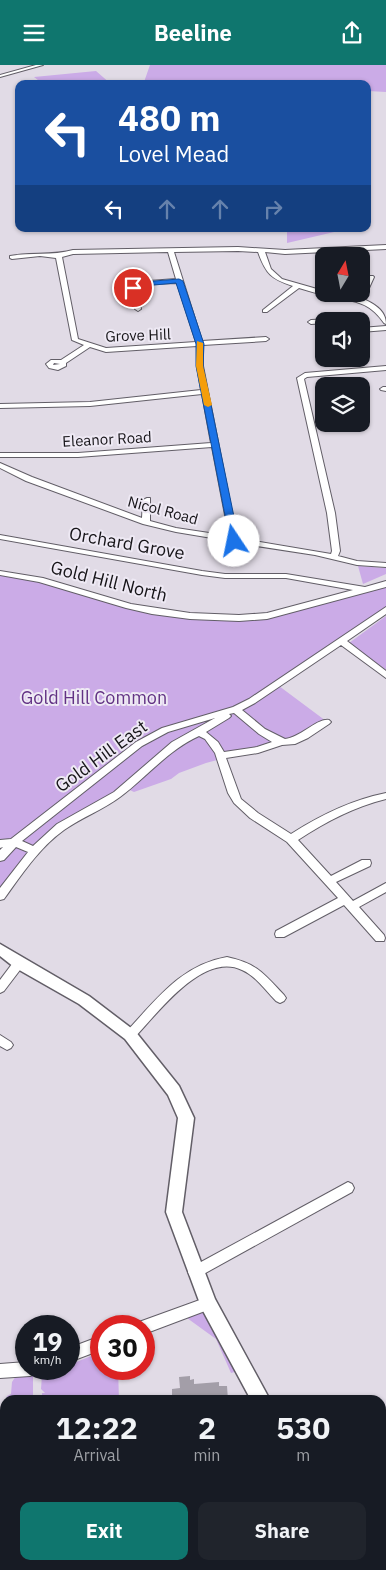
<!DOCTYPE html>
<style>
:root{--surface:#171b24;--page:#20242c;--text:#f1f3f6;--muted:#9ea1a6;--accent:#0f766e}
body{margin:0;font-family:"IBM Plex Sans",sans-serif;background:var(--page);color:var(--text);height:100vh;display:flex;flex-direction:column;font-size:19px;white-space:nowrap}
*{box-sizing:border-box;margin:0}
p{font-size:16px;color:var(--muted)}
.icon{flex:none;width:28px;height:28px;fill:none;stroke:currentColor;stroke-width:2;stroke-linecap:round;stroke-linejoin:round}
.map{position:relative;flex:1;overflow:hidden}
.side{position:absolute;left:0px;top:1330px;width:386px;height:175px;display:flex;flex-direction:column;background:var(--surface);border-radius:15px 15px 0 0;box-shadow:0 1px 4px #0004}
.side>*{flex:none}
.top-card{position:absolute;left:15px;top:15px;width:356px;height:152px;border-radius:10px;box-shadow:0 1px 4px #0004;background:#1a4fa0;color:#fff;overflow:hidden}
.needle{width:32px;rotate:10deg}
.buttons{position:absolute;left:315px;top:182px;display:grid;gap:10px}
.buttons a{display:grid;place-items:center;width:55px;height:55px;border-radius:10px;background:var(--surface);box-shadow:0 1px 4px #0004;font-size:25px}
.speed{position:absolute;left:15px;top:1250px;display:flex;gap:10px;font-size:25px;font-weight:700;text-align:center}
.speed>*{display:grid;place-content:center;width:65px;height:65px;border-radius:50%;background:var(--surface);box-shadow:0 1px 4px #0004;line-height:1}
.speed small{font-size:12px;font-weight:400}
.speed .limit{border:8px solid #d22;background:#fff;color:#111}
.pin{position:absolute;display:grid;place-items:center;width:42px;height:42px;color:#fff;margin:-21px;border:2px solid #fff;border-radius:50%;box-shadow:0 1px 5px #0007}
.me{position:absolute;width:55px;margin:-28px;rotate:349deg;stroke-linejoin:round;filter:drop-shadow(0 0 4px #0008)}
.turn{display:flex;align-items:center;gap:18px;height:105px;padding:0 20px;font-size:22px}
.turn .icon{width:65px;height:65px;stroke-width:2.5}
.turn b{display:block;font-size:35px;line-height:42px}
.lanes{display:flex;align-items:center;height:48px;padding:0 20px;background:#0003;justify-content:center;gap:25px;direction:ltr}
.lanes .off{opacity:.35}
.eta{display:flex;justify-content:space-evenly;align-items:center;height:85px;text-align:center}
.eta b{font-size:30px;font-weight:700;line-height:35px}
.cta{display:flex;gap:10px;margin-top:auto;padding:10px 20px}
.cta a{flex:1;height:58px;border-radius:10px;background:var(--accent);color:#fff;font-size:20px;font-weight:700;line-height:58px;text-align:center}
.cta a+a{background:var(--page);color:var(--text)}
header{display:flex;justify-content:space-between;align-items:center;height:65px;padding:0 20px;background:var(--accent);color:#fff;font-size:22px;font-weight:700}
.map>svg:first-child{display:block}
.green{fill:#cbabe7}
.building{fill:#a39ea8}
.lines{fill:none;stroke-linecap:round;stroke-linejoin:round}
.minor-casing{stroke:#625e67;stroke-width:2}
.tertiary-casing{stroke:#625e67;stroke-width:3}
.minor{fill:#fff;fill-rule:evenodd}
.tertiary{fill:#fff;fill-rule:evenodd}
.route{fill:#1a73e8;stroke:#114b97}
.slow{fill:#f59e0b}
.labels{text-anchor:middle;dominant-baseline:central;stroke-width:4;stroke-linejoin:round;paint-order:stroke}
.far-street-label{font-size:15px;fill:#161418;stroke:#eee9f4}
.street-label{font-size:18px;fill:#161418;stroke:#eee9f4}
.park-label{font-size:18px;fill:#623284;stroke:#eee9f4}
</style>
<header><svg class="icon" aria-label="menu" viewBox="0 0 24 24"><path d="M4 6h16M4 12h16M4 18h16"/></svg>Beeline<svg class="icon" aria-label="share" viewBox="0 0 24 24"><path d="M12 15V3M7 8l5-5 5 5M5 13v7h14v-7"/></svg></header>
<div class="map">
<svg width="386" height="1505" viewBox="0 0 386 1505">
<rect width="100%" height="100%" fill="#e1dbe6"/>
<path class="green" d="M150,0H386V27L368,26V19L146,18L144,17Z
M96,6L111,19H43L34,12Z
M287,164H347L287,178Z
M358,501L386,503V509L363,519Z
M0,510L36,516L113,538L200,554L247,556L269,553L386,522V543L275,618L326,656L295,674L206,698L179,708L171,714L134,727L123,722L59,760L0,825Z
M386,551V605L349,578Z
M199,1248H207L238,1306L231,1308L216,1274L187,1253Z
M101,1287V1304H118L119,1335H42V1328H45L41,1324L42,1310L58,1304H69V1300Z
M33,1310V1335H6L7,1331L11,1329L12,1317L16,1311Z
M50,1500H135V1505H50Z
M140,1500H209L174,1504L140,1505Z
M264,1500H360L362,1505H264Z"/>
<path class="building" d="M190,1311V1315L194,1314V1319L219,1317V1321H227L228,1335H172V1324L180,1323L179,1312Z"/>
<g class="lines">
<g class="minor-casing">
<path id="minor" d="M36,0H43L0,12V10Z
M386,180V184L285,189L265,187L271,204L282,214L324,226V229H339L355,232L358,229H361V225L369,211H373L374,212L369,223L361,233C373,238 386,245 386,259L384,258C368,235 354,237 329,231C319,229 309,226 299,223L267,247H263V245L293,221C271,214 266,209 258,187L238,186L174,187L202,276L266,272L269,274L266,276L203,280V301L237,473L331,489L332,486L327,448L297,313L305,308L386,301V305L307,312L304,314L335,448L340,486L338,491L357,496L386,498V502L357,500L315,490L237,478H234L230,476L176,467L143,459L26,416L0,403V398L32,412L142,453L143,435L147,433H150V456L176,463L229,471L212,382L78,392H0V388H78L211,378L202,329L90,341L0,343V339L90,337L201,325L197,301V281L106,287L90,282L66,298V301L58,305L49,303L46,299L51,295H61L84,280L72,275L56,193L40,191L12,194L10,193V191C31,187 52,191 73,185L238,182L285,185ZM168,187L176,214L149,216L131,222L135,244L138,246L141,244L136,224L149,219L177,218L196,277L106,283L78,274L62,192L73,189ZM54,298L60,299L53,300Z
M334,254L337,256H324V258L311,259L308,257L311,255Z
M386,261V265L361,267V263Z
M383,322H386V326L381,325L380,324Z
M0,470L202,506L225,509H286L365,522L386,516V522L267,554L239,556L190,554L152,549L126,543L39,517L0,510V506L43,513L131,539L190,548L239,550L267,548L353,525L286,513H225L202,510L0,474Z
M386,542V549L347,576L386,606V613L341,580L255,638L242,645L265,664L285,674C300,673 317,653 329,655L331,657L329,659L308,673L295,679L282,680L258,688L226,693L241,734L258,748L291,769C321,750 351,735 386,728V734C354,742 325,757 298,775L331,811L362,795H370L371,798L370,801L336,817L353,836L386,818V827L359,842L384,870L385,873L384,876H376L344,840L284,872H276L275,869L276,866L338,833L287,777L250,753L234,738L228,728L215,688L205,674L199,671C168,685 147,712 120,732C103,745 82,752 64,765C39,783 22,809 4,834L0,835V823L28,787L16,782L4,795L0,796V785L3,782L0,783V775L11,774L136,677L162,663L233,642L249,634ZM234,648L259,669L272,677L257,682L224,687L218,677L206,667L229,653L231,651L229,649ZM215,653L172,677L114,727L57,759L33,781L22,776L142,681L168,667Z
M227,892C258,899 263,908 284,930L286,933L284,936L280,938L276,936C266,926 256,911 242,905C203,886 157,949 134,973L130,975L126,973L124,970L126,967C157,934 181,900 227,892Z
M19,894L23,895L25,898L23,901L4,926L0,928V915L15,895Z
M0,970L11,977L13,980L11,983L7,985L0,981Z
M348,1117L352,1119L354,1123L352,1127L200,1211L195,1213L190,1211L188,1207L190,1203Z
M208,1232L213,1233L215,1238L213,1243L144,1269V1261H138L139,1257Z
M101,1271V1285L69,1297V1283Z
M26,1297V1304H37L35,1309L30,1311L0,1313V1299Z
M384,1354L386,1355V1385L381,1387V1355Z
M381,1404L386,1406V1451L381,1449Z
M252,1500H268V1505H252Z"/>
</g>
<g class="tertiary-casing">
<path id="tertiary" d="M0,879L89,931L135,966L179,1021L194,1053L182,1147L215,1234L270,1335H251L202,1244L166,1147L178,1053L168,1030L125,974L79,939L14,902L0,891Z
M381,1490L386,1492V1505H374L372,1500H381Z"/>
</g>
<use href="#minor" class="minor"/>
<use href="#tertiary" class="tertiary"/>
</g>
<path class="route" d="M179,214L183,216L204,279L203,301L239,476L234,478L230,476L196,301V279L176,218L143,221L133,226L129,223L142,217Z"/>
<path class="slow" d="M197,276L203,278V301L212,340L208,342L204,340L196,301Z"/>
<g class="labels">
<g class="far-street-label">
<text transform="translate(138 270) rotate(-2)">Grove Hill</text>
<text transform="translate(107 374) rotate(-3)">Eleanor Road</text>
<text transform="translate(163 445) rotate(15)">Nicol Road</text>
</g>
<g class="street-label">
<text transform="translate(127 478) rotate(10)">Orchard Grove</text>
<text transform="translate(109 516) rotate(14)">Gold Hill North</text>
<text transform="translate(101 691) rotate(-36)">Gold Hill East</text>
</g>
<g class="park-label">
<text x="94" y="632">Gold Hill Common</text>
</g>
</g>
</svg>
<div class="buttons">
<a><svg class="needle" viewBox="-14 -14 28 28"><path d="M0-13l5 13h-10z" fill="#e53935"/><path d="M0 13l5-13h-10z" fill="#9ea1a6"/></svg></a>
<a><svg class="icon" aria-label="sound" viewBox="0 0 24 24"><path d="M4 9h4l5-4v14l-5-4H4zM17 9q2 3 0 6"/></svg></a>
<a><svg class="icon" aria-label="layers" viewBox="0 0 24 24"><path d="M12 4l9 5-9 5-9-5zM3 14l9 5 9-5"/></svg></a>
</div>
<div class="speed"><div>19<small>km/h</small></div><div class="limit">30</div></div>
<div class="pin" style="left:133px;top:223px;background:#d93025"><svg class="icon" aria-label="arrive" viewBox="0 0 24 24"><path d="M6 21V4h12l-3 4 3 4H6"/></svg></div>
<svg class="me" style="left:234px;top:476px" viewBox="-20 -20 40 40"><circle r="19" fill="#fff"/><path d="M0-13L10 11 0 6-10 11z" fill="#1a73e8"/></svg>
<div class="top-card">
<div class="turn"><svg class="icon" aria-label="left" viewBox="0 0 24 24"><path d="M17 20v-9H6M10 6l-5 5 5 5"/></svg><div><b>480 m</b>Lovel Mead</div></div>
<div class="lanes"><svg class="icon" aria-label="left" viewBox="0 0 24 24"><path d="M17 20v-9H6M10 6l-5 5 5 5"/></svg><svg class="icon off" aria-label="ahead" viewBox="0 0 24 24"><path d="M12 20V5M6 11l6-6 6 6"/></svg><svg class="icon off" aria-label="ahead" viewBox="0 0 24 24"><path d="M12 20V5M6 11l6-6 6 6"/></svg><svg class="icon off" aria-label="right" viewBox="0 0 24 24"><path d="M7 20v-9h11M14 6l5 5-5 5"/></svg></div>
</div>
<section class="side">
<div class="eta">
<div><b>12:22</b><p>Arrival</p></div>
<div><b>2</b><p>min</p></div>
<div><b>530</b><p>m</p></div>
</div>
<div class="cta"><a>Exit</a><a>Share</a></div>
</section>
</div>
